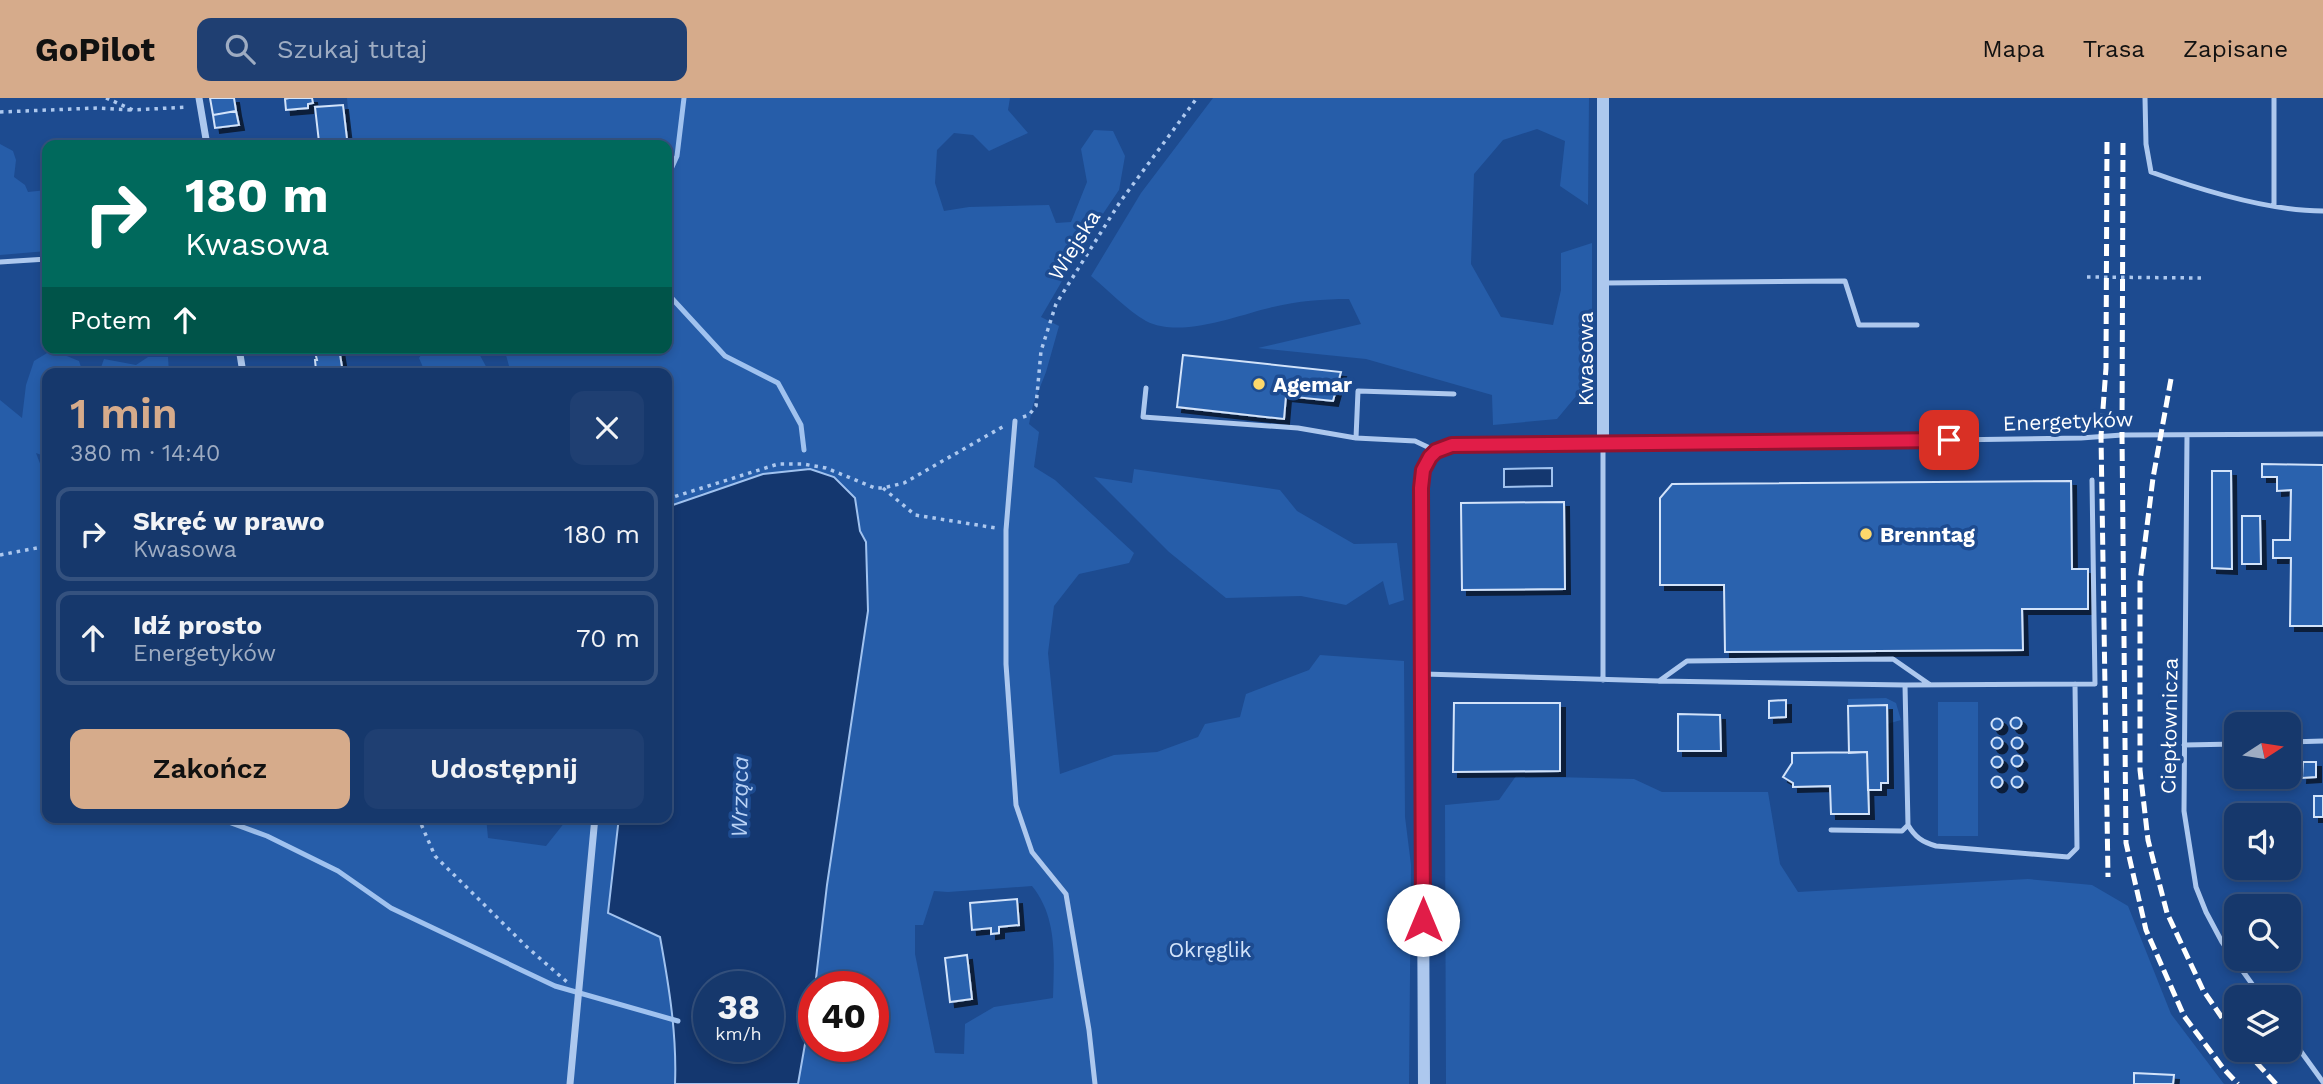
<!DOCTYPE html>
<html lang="pl">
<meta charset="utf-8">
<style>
:root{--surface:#16386c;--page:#1f3f72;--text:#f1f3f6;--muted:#9eacc2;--line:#35527f;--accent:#d6ab8b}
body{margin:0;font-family:"Work Sans",sans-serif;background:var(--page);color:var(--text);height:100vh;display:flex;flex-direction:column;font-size:26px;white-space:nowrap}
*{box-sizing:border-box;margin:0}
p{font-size:23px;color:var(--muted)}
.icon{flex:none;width:38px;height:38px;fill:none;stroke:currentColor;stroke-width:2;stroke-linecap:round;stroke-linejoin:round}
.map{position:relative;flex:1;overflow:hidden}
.sheet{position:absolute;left:42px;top:270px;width:630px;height:455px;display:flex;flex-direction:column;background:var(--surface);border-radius:14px;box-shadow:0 4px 10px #0003,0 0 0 2px var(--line)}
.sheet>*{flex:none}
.banner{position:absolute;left:42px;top:42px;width:630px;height:214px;border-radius:14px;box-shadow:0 4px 10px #0003,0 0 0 2px var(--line);background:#00695c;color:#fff;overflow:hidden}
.needle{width:46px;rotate:78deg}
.buttons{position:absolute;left:2224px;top:614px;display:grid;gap:14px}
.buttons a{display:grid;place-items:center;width:77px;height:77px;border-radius:14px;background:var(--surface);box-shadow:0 4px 10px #0003,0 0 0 2px var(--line);font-size:35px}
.speed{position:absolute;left:693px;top:873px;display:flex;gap:14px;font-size:35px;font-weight:700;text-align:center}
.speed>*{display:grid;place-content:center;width:91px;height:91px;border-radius:50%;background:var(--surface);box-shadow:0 4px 10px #0003,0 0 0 2px var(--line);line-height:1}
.speed small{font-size:18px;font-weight:400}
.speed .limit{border:10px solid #d22;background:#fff;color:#111}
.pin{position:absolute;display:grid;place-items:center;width:60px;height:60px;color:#fff;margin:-30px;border-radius:14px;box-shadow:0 4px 10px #0006}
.me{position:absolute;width:77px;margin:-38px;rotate:0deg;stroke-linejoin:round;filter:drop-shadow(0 0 5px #0008)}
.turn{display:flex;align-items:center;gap:24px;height:147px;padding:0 28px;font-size:32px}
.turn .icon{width:91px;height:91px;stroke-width:2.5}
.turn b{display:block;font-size:49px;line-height:60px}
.then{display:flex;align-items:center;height:66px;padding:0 28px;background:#0003;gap:14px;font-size:26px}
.round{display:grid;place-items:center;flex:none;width:74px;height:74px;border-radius:14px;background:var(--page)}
.head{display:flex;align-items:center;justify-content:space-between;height:119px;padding:0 28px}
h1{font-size:42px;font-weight:600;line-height:52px;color:var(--accent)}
.button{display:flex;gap:14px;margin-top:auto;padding:14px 28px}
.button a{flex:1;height:80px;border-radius:14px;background:var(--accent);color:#111;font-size:28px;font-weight:600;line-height:80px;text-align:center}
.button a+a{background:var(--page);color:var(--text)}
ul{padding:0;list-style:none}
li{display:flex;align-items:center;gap:21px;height:94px;margin:0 14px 10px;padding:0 14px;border:4px solid var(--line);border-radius:14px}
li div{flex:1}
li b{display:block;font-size:26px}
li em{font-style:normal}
header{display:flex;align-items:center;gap:42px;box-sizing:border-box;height:98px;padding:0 35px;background:var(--accent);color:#111}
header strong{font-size:33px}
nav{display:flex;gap:38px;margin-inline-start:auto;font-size:24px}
.search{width:490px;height:63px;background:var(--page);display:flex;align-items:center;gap:18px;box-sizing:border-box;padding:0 24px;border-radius:14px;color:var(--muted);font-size:26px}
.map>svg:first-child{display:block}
.green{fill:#265da9;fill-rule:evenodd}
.water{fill:#14376f;stroke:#a0c2ef;stroke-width:2;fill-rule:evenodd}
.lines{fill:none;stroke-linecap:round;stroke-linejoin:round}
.stream{stroke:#a0c2ef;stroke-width:5}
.building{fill:#2c62ae;stroke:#d2e3fa;stroke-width:2;filter:url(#shadow)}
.path{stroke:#adc8ee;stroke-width:3.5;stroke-dasharray:3.5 5;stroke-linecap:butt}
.service{stroke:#adc8ee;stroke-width:5}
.minor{stroke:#adc8ee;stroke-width:7}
.tertiary{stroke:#adc8ee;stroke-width:12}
.rail{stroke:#fff;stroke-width:5;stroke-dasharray:12 5;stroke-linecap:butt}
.route-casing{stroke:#92132f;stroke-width:18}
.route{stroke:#e11d48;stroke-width:12}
.poi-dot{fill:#fdd86b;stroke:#1d4b90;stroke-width:2.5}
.labels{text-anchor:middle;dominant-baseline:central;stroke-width:7;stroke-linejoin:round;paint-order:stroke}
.street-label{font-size:21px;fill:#fff;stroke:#1d4b90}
.poi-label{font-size:21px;font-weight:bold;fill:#fff;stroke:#1d4b90;text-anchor:start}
.park-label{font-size:21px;fill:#d2e3fa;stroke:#1d4b90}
.water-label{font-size:23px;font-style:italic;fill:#b9d2f5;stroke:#1d4b90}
</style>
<header>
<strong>GoPilot</strong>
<div class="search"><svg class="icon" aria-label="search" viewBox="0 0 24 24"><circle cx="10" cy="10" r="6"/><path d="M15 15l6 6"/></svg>Szukaj tutaj</div>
<nav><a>Mapa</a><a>Trasa</a><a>Zapisane</a></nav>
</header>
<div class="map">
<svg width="2323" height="986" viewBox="0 0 2323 986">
<defs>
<filter id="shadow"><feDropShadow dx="5" dy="5" stdDeviation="0" flood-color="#0009"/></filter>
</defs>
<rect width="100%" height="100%" fill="#1d4b90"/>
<path class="green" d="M347,0H1010L1008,12L1028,35L989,53L973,37L954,35L937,52L935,85L944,113L969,109L1049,107L1056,125L1071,124L1087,84L1081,51L1094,32L1113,33L1125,58L1119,92L1090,135L1041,219L1059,228L1046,274L1033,307L1029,326L1039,334L1034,369L1055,382L1134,455L1129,465L1079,476L1054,508L1048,555L1060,676L1114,657L1157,654L1198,639L1205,626L1240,619L1246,596L1309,572L1320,557L1404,563L1405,719L1411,767L1409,986H798L814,900V948H873V889H815L827,787L868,513L866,444L860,433L855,400L834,379L703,395L667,409V275H568L556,272L511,275L504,250H667V47H351ZM1032,788C1058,820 1054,861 1053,900L994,909L965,926L964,956L935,955L915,856V827H923L934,793L948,794Z
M1213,0H1589L1588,107L1560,88L1565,43L1537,31L1503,42L1474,76L1471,166L1501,219L1553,227L1561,192V155L1592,145V279L1557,321L1493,327L1492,297L1366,261L1258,250L1361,226L1349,201C1323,201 1298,203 1273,209C1238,217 1181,241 1146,223C1128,213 1108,192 1091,178L1141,95Z
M0,46L13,53L16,62L14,79L25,87L28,94L47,92V153L0,157Z
M476,250L489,274H425L419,260L425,251Z
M52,252L79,263L83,275H47V359L36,355L47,384V719H486L488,740L546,748L569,719H619L608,815L660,839C669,888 677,936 675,986H0V302L22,320L26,287L34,263Z
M148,259H168L169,275H99L104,261L136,267Z
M1134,371L1280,392L1297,413L1354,446L1397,445L1404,502L1389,507L1383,483L1346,507L1301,498L1226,500L1169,454L1094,379L1132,385Z
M1886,600L1896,605L1901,622L1887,626L1886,607L1848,608V601Z
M1938,604H1978V738H1938Z
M1516,678L1634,681L1662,694H1768L1780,766L1798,794L2028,781L2092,787L2128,808L2171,916L2224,986H1446L1445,707L1499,702Z"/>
<path class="water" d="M1552,370V388L1504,389V371Z
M810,371L834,379L855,400L860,433L866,444L868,513L827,787L815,889L798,986H675C677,937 669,888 660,839L608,815L619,719H667V409L763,376ZM709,889H768V948H709Z"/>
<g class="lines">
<path class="stream" d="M667,80L677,58L684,0
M667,195L725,258L778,285L801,327L804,352
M215,719L267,738L338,773L391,810L555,888L678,923"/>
</g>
<path class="building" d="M210,0H234L236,13L213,17Z
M289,0H312L313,5L308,6V10L286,12L285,1Z
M343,7L347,41L319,44L315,9Z
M236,13L239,27L215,30L213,17Z
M314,250H339L342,269L337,270L338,275H321V272H316L315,262H317Z
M1183,257L1341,274L1333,303L1286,298L1284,321L1177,309Z
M2262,366L2323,367V528H2290L2291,460H2273V442H2290L2291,392L2277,393V379H2262Z
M2212,373H2231L2232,471L2212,470Z
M2071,383L2072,471H2088V511H2022L2023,552L1725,554L1724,487H1660V400L1672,386Z
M1564,404L1565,491L1462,492L1461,405Z
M2242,418H2260L2261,466H2242Z
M1786,602V619L1769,620V603Z
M1454,605H1560V673L1453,674Z
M1887,607L1888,685H1881V692H1868L1867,654L1849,655L1848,608Z
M1678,616L1720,617L1721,653H1678Z
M2010.5 625a5.5 5.5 0 1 1 11 0a5.5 5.5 0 1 1-11 0Z
M1991.5 626a5.5 5.5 0 1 1 11 0a5.5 5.5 0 1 1-11 0Z
M1991.5 645a5.5 5.5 0 1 1 11 0a5.5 5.5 0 1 1-11 0Z
M2011.5 645a5.5 5.5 0 1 1 11 0a5.5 5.5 0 1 1-11 0Z
M1867,654L1869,716H1831L1830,688L1793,689V685L1783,679L1792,665V655Z
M2011.5 663a5.5 5.5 0 1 1 11 0a5.5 5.5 0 1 1-11 0Z
M1991.5 664a5.5 5.5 0 1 1 11 0a5.5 5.5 0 1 1-11 0Z
M2303,664H2316V679L2302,680Z
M2011.5 684a5.5 5.5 0 1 1 11 0a5.5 5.5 0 1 1-11 0Z
M1991.5 684a5.5 5.5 0 1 1 11 0a5.5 5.5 0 1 1-11 0Z
M2314,698H2323V719H2314Z
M1017,801L1019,827L999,829V835L991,836V830L972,832L970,805Z
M967,857L972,901L950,904L945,860Z
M2134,975L2174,977L2173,986H2134Z"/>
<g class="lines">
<path class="path" d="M106,0L133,12L188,9
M0,14L97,10L133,12
M2087,179L2201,180
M1023,319L1029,317L1036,308L1041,253L1056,206L1120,104L1197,0
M883,390L915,417L996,430
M667,401L778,366H803L826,370L875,390H883L904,385L1004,328
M0,457L47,448
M418,719L435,758L528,850L567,884"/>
<path class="service" d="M2145,0L2146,46L2151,74C2201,92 2269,113 2323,113
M2274,0V108
M0,164L47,161
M1604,185L1845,183L1859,227H1917
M1146,290L1143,319L1298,330L1356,340L1415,343L1436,353
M1015,323L1006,432V566L1016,707L1032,754L1066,796L1089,932L1095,986
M2187,337L2184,713L2196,789L2206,814L2222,844L2262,900
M1356,340L1358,293L1454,296
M1424,576L1659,583L1905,587L2095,586L2092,382
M1603,582V347L2081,340L2122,337L2323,336
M1659,583L1687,563L1893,561L1929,586
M1905,587L1908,727C1915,739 1922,744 1936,748L2068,759L2077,750L2075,586
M2289,644L2323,643
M2184,647L2236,646
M1831,732L1902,733L1908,727
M2289,937L2323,984"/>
<path class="minor" d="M199,0L207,47
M239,250L243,275
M570,986L595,719"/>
<path class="tertiary" d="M1424,986L1421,380C1426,362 1434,352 1452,347H1603V0"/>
<path class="rail" d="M2107,44L2106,270L2101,338L2108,779
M2123,45L2122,337L2126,745L2146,832L2184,918L2223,970L2238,986
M2171,281L2153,380L2140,484V672L2148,742L2167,815L2203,892L2236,940
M2245,952L2276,986"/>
</g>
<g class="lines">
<g class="route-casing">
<path id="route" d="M1423,822L1421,390L1423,372L1430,359L1436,353L1452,347L1949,342"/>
</g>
<use href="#route" class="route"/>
</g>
<g class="poi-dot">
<circle cx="1259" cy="286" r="7"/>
<circle cx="1866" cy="436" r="7"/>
</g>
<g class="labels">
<g class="street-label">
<text transform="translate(1074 147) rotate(-58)">Wiejska</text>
<text transform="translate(1585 261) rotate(-90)">Kwasowa</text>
<text transform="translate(2068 323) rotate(-2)">Energetyków</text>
<text transform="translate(2169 628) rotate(-89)">Ciepłownicza</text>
</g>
<g class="poi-label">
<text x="1273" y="286">Agemar</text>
<text x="1880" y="436">Brenntag</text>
</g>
<g class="park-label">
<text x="1210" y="851">Okręglik</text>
</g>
<g class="water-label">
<text transform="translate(740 699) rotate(-89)">Wrząca</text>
</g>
</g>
</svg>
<div class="buttons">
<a><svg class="needle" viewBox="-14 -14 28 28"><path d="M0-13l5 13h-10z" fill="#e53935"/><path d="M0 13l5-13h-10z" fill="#9eacc2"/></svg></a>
<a><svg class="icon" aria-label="sound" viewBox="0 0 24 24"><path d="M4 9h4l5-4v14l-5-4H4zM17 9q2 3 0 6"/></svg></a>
<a><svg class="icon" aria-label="search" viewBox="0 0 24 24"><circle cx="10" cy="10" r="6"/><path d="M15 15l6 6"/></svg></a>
<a><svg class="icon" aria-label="layers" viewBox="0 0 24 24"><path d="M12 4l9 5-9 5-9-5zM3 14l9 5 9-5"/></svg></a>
</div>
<div class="speed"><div>38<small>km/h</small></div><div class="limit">40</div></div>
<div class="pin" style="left:1949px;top:342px;background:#d93025"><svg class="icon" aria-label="arrive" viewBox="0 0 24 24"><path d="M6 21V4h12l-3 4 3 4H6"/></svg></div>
<svg class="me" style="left:1423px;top:822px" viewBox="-20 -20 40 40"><circle r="19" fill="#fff"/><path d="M0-13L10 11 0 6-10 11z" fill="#e11d48"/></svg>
<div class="banner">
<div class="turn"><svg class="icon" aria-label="right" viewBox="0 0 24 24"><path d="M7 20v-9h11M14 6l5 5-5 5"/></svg><div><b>180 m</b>Kwasowa</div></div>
<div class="then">Potem<svg class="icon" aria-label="ahead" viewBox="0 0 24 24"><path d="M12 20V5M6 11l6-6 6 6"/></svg></div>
</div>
<section class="sheet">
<div class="head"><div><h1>1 min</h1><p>380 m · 14:40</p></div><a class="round"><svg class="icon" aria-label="close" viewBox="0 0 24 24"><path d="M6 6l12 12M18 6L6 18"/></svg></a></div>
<ul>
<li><svg class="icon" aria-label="right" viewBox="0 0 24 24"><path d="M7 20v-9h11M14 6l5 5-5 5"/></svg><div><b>Skręć w prawo</b><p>Kwasowa</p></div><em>180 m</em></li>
<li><svg class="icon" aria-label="ahead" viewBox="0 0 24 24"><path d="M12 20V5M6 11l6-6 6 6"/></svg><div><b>Idź prosto</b><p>Energetyków</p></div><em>70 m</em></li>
</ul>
<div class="button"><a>Zakończ</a><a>Udostępnij</a></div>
</section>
</div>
